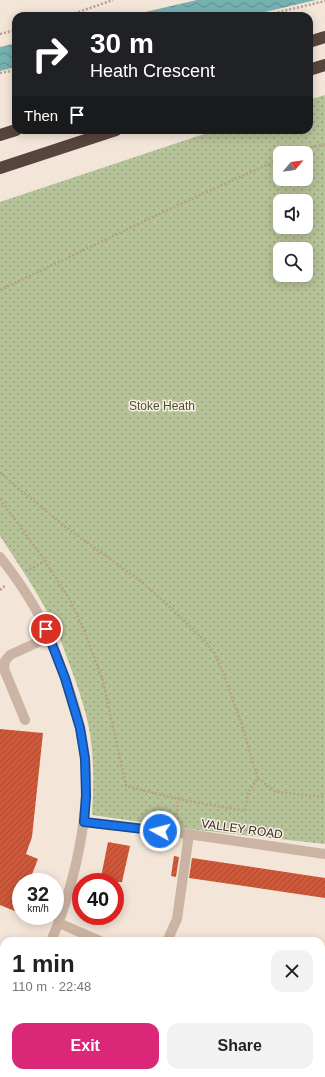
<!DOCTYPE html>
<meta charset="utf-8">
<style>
:root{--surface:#fff;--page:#f2f2f2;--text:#222;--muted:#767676;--accent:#db2777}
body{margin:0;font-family:Helvetica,sans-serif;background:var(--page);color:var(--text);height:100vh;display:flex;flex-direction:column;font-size:15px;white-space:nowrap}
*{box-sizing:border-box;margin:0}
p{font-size:13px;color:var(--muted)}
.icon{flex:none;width:22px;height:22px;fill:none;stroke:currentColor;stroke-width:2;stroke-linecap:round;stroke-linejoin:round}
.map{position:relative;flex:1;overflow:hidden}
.sheet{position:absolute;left:0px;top:937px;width:325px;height:140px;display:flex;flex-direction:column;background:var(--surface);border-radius:12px 12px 0 0;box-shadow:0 2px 10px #0003}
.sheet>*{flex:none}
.guide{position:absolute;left:12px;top:12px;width:301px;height:122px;border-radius:12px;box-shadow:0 2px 10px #0003;background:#202124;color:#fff;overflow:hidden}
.needle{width:26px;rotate:61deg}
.tools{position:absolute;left:273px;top:146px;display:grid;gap:8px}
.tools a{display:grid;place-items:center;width:40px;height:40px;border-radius:8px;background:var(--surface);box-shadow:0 2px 10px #0003;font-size:20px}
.speed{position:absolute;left:12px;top:873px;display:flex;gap:8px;font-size:20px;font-weight:700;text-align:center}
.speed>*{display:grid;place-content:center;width:52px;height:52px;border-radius:50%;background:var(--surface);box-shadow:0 2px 10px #0003;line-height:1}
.speed small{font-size:10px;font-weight:400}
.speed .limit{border:6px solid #d22;background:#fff;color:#111}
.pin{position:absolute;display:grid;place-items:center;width:34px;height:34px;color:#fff;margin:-17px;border:2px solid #fff;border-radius:50%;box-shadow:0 1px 4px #0007}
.me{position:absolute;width:44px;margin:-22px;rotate:277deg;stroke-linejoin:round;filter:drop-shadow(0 0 3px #0008)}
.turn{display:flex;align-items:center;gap:14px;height:84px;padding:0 12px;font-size:18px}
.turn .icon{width:52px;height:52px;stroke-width:2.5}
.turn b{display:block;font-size:28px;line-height:34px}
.then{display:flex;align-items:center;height:38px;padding:0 12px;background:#0003;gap:8px;font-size:15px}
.round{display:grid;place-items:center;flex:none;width:42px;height:42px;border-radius:12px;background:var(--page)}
.headline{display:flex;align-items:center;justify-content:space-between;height:68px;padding:0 12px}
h1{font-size:24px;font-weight:700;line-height:30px}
.cta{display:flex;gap:8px;margin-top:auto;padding:8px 12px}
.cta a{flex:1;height:46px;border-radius:12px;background:var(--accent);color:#fff;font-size:16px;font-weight:700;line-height:46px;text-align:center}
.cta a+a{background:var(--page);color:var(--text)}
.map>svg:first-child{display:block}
.grass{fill:url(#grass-dots);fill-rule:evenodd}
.water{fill:url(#water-waves)}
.building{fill:url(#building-hatch)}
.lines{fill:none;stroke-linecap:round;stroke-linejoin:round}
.path{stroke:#b79e8e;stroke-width:2.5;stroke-dasharray:2 2;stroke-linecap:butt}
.minor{stroke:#cbb4a4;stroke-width:10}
.highway{stroke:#57443c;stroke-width:12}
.route-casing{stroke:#114b97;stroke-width:10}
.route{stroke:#1a73e8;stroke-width:7}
.labels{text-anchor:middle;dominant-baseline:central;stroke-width:3;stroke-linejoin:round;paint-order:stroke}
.park-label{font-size:12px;fill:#475628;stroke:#faefe5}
.street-label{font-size:12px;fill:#362a26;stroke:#faefe5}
</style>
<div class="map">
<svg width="325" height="1077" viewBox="0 0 325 1077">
<defs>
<pattern id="grass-dots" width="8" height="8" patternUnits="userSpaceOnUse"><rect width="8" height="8" fill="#b6c297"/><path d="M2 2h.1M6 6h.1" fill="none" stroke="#959e7b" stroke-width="1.8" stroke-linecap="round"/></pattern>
<pattern id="water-waves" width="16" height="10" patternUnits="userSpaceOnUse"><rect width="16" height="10" fill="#76b1b1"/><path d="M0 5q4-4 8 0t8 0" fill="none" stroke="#629090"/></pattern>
<pattern id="building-hatch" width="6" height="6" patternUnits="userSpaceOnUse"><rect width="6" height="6" fill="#cd593c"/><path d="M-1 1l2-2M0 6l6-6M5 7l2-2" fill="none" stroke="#a74a32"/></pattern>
</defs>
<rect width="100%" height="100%" fill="#f3e5d8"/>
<path class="grass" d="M325,95V844L189,829L92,815C94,786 94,756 89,728C84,703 75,679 66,655C61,641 56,627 48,613C34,587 17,562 0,536V202L216,130H309V100ZM280,153H306V179H280ZM280,201H306V227H280ZM280,249H306V275H280Z"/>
<path class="water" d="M197,0H316L248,16H128Z
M16,43V67L0,71V47Z"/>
<path class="building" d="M0,729L43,733L32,837L26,854L38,859L29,882H21V902L17,912L0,905Z
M108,842L130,846L122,882H100Z
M174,856L179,857L176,877L171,876Z
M192,858L325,878V898L189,878Z"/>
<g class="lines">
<path class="path" d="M67,16L113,0
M262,16L325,1
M0,34L16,30
M0,73L16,70
M296,153L308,148L325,144
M0,290L178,205L280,159
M0,472L18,488L67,528L120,566L144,584L167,604L204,640L215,654L224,675L242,725L253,763L258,778
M0,499L45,561L70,600L84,630L103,681L126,786L178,799L245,811L248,793L258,778L276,792L325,797
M26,571L45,561
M0,590L6,585
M176,819L179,792"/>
<path class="minor" d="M0,557C19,581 37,608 49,636C54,647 58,659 62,670C73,699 82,728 85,758C89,797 83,835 74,872C68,896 61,919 51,941
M25,720L4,669L5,661L10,655L49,637
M84,822L174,832L325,854
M59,923L100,941
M167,941L177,919L189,834
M0,1013L4,1009
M321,1027L325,1028
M68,1073L72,1077
M268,1077L269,1073"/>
<path class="highway" d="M309,42L325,37
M309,70L325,65
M0,135L16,130
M0,168L116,130"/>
</g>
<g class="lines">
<g class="route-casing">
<path id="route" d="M46,629L65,678L80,728L85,759L86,796L84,822L160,831"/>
</g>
<use href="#route" class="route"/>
</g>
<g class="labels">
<g class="park-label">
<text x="162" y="406">Stoke Heath</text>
</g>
<g class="street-label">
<text transform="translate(242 829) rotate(8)">VALLEY ROAD</text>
</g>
</g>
</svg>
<div class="tools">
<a><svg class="needle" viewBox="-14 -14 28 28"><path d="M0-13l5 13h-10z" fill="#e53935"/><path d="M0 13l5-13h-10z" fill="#767676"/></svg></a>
<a><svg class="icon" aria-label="sound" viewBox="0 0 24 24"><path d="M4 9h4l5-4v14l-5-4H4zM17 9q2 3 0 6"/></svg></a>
<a><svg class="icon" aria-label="search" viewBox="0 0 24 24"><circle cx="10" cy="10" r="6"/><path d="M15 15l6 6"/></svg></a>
</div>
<div class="speed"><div>32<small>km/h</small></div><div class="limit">40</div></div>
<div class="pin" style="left:46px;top:629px;background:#d93025"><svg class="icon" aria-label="arrive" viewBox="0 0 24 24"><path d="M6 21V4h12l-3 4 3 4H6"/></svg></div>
<svg class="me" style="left:160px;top:831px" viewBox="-20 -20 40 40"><circle r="17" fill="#1a73e8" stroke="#fff" stroke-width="3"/><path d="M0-11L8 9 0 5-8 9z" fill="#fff"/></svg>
<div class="guide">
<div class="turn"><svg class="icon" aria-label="right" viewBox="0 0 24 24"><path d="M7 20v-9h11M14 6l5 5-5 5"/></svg><div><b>30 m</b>Heath Crescent</div></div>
<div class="then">Then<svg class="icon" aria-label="arrive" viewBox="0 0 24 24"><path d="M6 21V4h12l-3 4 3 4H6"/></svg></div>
</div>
<section class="sheet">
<div class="headline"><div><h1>1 min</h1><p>110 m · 22:48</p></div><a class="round"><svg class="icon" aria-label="close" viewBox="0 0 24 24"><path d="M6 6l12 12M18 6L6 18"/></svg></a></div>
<div class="cta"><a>Exit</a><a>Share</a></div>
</section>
</div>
